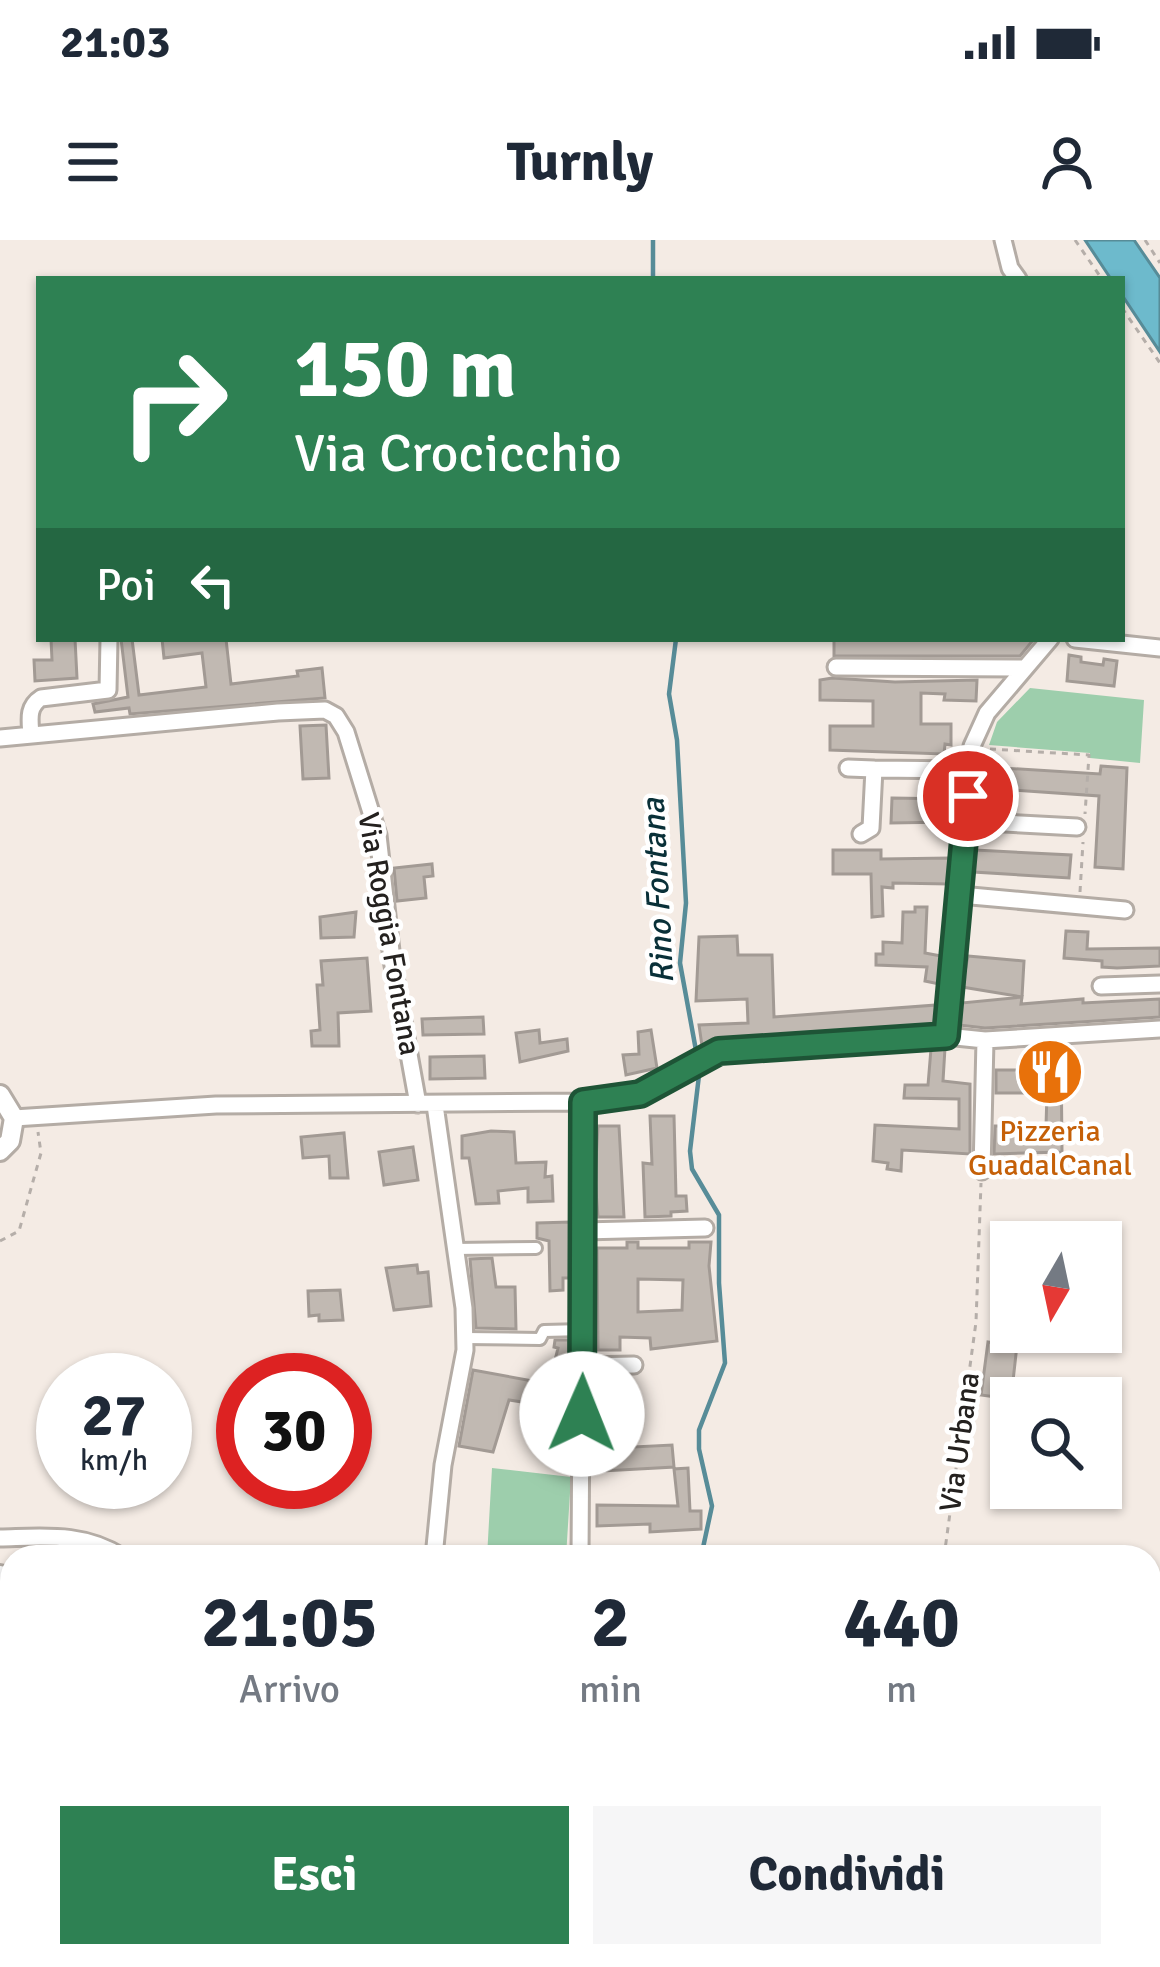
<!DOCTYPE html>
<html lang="it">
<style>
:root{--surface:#fff;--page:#f6f6f7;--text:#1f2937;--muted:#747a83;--accent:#2e8153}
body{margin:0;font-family:Signika,sans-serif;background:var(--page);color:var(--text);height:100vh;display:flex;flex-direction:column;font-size:45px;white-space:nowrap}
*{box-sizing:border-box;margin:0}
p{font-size:39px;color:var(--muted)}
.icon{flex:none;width:66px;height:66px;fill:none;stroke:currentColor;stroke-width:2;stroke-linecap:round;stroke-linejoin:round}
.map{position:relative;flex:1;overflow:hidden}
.side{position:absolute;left:0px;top:1305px;width:1161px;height:423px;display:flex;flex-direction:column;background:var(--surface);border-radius:36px 36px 0 0;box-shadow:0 3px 9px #0004}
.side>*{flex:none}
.banner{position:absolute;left:36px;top:36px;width:1089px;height:366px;border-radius:0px;box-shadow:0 3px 9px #0004;background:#2e8153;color:#fff;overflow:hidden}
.needle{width:78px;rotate:189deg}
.controls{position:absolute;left:990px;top:981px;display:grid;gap:24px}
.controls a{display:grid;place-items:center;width:132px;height:132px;border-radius:0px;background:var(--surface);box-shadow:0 3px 9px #0004;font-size:60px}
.speed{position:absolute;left:36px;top:1113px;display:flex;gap:24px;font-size:60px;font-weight:700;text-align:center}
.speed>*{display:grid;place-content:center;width:156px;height:156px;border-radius:50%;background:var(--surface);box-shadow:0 3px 9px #0004;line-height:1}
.speed small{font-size:30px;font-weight:400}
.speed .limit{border:18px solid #d22;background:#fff;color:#111}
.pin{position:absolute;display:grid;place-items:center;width:102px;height:102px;color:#fff;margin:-51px;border:6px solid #fff;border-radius:50%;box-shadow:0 3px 12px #0007}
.me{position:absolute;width:132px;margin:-66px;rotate:1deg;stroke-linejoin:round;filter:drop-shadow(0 0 9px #0008)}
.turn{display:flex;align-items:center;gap:42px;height:252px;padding:0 60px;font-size:54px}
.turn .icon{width:156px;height:156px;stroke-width:2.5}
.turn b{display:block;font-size:84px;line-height:102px}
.then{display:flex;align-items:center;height:114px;padding:0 60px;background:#0003;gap:24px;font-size:45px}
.eta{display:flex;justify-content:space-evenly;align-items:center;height:204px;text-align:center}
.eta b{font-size:72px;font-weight:700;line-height:84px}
.action{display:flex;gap:24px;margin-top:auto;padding:24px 60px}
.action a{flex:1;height:138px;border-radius:0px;background:var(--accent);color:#fff;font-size:48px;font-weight:700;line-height:138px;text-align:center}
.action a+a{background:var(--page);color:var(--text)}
.status{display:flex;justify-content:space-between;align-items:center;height:84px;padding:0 60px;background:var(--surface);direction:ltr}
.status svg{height:33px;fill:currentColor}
header{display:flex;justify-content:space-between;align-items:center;height:156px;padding:0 60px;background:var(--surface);font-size:54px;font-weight:700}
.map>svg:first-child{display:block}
.green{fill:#9dceac}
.water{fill:#6dbacc;stroke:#578c98;stroke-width:3}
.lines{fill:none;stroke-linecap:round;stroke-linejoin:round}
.stream{stroke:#578c98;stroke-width:4.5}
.building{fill:#c1b9b2;stroke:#a29a94;stroke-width:3;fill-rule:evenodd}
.pedestrian-casing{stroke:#b4aca5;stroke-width:16}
.minor-casing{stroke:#b4aca5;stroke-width:21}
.tertiary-casing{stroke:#b4aca5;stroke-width:24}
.path{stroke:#b5aea9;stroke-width:3;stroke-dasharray:6 6;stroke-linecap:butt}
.pedestrian{stroke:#fff;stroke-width:10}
.minor{stroke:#fff;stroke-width:15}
.tertiary{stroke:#fff;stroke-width:18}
.route-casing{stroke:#1e5436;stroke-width:30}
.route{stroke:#2e8153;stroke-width:21}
.labels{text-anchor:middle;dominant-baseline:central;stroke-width:9;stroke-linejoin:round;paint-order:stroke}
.street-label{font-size:30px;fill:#24211f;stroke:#fff}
.food-label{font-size:30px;fill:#c56008;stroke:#fff}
.water-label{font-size:33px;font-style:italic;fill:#093038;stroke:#fff}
</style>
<div class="status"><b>21:03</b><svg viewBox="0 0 49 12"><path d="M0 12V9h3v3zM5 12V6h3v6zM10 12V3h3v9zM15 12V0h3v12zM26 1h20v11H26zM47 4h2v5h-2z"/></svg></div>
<header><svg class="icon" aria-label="menu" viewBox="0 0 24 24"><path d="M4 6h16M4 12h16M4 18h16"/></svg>Turnly<svg class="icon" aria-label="person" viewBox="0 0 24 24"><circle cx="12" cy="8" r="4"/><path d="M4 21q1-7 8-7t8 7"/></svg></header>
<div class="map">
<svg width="1160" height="1727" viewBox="0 0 1160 1727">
<rect width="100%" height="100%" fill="#f4ebe4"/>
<path class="green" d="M1030,448L1144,460L1140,523L1090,518V513L989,505L997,482Z
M492,1228L571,1237L566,1317H487Z"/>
<path class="water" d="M1085,0H1134L1160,38V112L1122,55V39H1111Z"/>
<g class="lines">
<path class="stream" d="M653,39V0
M676,399L669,454L677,500L686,663L680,723L697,816
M700,827L690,911L692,929L719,975V1043L725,1123L699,1190V1209L712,1266L701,1317
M720,1716L722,1727"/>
</g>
<path class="building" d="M51,399H75L77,438L35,441L34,420H52Z
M121,399H132L139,455L206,447L202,413L164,418L162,399H226L231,444L298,436L297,431L322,428L325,458L130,474L129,468L95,472L93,464L128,457Z
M834,399H1034L1020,416H834Z
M1069,415L1081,417V422L1103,425L1104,419L1117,421L1114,446L1067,441Z
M832,438L895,442L977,440L976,461L944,460L945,454L921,453V484H951V505L945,504L944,514L830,510V486H873V461L820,460V440Z
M326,485L329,538L303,539L300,486Z
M1101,526L1127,528L1123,629L1095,627L1099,556L985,548L986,527L1100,534Z
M892,558L951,559L950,582L891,583Z
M833,610H881V619L949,618L948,644L893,643V648L882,647L883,676L872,677L871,634H833Z
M975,610L1071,615L1069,638L974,632Z
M432,624L433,636L424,637L426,658L397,661L394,628Z
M915,667H927L925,713L941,716L939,744L925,741L927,727L876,725V714H883V702L902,703L903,672H915Z
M356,672L354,697L321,698L320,677Z
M1066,691L1088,692L1087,709L1160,708V726L1117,728L1102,727V721L1064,718Z
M737,696L738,715H772L774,777L937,765L935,785L718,799L702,806L699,785L748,783L747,759L696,761L699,697Z
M968,716L1024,721L1022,757L962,747Z
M367,718L371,771L338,773L339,806H312L311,791L320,790L317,745H323L321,721Z
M1022,757L1021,764L1083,759V763L1160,759V777L985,788L959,785L961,763Z
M483,777L484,794L423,795L422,779Z
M539,790L540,803L567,799L568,811L520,822L516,793Z
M651,790L657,828L626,835L623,815L639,814L638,792Z
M1061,807L1062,912L994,914L995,886H1046L1047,853H996V830H1037V809Z
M945,808L943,841L970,844V914L902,910L901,931L887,929L888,923L873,921L875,885L959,889V859L904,858L905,845H928L931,809Z
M484,816L485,838L430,839V817Z
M650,876H674L676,956H686L687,971L671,972V976L645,977L643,923L652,924Z
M598,886H619L624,977H598L595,937Z
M491,891L514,892L516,923L546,922L545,937L552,936L553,961L528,962V948L498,951L499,963L476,964L469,918H462V896Z
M344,893L348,938H330L329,916L303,918L301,897Z
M413,907L418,940L384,945L379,912Z
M570,982V1038H563V1050L550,1051L549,1001L537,998V983Z
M627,1002H638V1008H689V1002H711L709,1026L717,1101L651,1109L650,1098L620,1097V1110H598L597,1008H627ZM638,1039L683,1040L682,1070L638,1072Z
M492,1018L496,1047H515L516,1089L476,1088L470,1019Z
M417,1025L418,1033L428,1032L431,1066L394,1070L386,1028Z
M340,1050L343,1080L319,1081V1075L309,1076L308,1051Z
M555,1100H569L567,1169L509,1160L493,1212L459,1206L473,1130L549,1144L558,1108L554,1107Z
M988,1102L1017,1105L1011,1159L981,1155Z
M622,1159H634V1207L672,1205L674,1227L603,1231L602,1209L622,1208Z
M688,1228L690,1271H701V1289L650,1292V1284L597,1286V1265L678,1266L674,1229Z"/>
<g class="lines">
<g class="pedestrian-casing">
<path id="pedestrian" d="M455,1009L536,1008
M465,1098L540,1099L544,1091L583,1090"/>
</g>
<g class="minor-casing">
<path id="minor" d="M1003,0L1010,28L1018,39
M1075,399L1160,408
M836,427L1025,428
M31,495C30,480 27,467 41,458L108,450L109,399
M0,498L278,472L325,470L336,476L346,492L378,595L392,720L418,864
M848,528L874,529
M966,581L1077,587
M861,594L871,588L874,529L970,530
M960,655L1125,670
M1101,746L1160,744
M946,796L972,506L987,473L1050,399
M14,878L216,865L583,862L640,854L719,811L946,796L985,800L1160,789
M982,931L985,800
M583,991L705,988
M583,1126L634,1125
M0,1298C44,1297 83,1292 122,1317
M434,1317L443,1225L465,1110L464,1068L435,865
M580,1317L583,862"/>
</g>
<g class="tertiary-casing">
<path id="tertiary" d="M0,855L14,878L10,901L0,911
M0,1335L12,1520
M25,1716V1727"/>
</g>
<path class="path" d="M1075,0L1102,39
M1145,0L1160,23
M1122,68L1160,123
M990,509L1089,515L1085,574
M1080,652L1083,602
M0,1001L19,991L41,913L38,892
M944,1317L976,1082L981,943
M1149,1495L1160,1497
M1083,1727L1084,1716"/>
<use href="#pedestrian" class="pedestrian"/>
<use href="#minor" class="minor"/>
<use href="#tertiary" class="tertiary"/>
</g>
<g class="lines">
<g class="route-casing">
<path id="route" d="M582,1174L583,862L640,854L719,811L946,796L968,556"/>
</g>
<use href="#route" class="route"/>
</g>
<defs>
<g id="restaurant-disc" transform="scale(3.45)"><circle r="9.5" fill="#e8710a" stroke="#fff"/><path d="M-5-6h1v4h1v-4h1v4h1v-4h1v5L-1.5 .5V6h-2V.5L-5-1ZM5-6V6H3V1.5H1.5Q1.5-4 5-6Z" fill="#fff"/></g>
</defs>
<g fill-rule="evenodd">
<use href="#restaurant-disc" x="1050" y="832"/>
</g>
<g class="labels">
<g class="street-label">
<text transform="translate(389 694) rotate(80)">Via Roggia Fontana</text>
<text transform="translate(960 1202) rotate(-82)">Via Urbana</text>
</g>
<g class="food-label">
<text x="1050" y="891">Pizzeria<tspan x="1050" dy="34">GuadalCanal</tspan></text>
</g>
<g class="water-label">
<text transform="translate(658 651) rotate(-93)">Rino Fontana</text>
</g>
</g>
</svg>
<div class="controls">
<a><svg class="needle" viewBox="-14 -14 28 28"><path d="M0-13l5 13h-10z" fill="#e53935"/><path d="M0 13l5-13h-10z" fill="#747a83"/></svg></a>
<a><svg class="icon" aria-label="search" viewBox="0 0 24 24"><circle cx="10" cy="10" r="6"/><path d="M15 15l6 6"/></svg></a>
</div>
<div class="speed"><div>27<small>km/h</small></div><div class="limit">30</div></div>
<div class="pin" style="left:968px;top:556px;background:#d93025"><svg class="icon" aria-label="arrive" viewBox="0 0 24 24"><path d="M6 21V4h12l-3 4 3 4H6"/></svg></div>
<svg class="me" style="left:582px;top:1174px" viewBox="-20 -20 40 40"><circle r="19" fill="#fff"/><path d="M0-13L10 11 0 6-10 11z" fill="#2e8153"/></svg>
<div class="banner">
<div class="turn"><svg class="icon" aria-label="right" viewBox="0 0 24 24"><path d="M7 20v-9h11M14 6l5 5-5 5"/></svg><div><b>150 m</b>Via Crocicchio</div></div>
<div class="then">Poi<svg class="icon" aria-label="left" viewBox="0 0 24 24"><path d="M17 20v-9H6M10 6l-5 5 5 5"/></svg></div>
</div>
<section class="side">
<div class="eta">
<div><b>21:05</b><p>Arrivo</p></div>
<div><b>2</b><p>min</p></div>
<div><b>440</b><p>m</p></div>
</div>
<div class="action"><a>Esci</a><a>Condividi</a></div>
</section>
</div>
